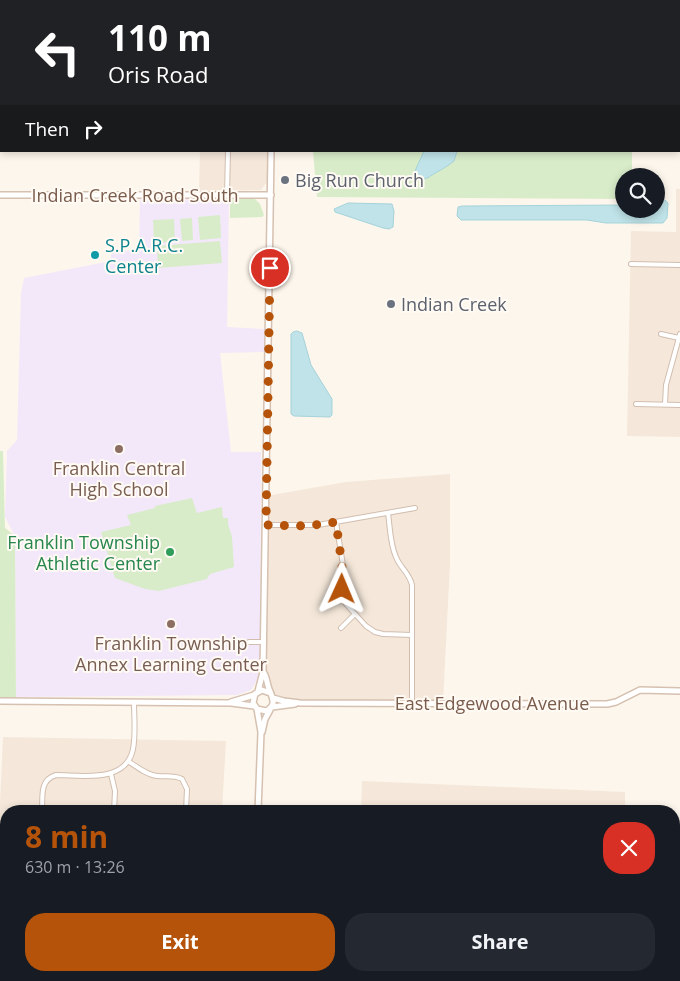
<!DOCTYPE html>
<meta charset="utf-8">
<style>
:root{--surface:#171b24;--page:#242831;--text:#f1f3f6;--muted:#9ea1a6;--accent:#b45309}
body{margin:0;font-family:"Open Sans",sans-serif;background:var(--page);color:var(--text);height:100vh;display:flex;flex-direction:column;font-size:19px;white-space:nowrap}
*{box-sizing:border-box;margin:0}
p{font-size:16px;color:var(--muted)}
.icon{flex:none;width:28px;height:28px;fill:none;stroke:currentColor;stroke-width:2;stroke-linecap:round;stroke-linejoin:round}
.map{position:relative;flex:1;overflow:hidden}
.side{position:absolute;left:0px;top:805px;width:680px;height:176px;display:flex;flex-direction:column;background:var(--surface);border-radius:20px 20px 0 0;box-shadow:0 2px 8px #0003}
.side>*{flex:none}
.hud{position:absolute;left:0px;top:0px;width:680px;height:152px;box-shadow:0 2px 8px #0003;background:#202124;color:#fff;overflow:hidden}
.buttons{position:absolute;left:615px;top:168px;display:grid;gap:10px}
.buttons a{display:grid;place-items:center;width:50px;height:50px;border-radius:50%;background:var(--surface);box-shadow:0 2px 8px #0003;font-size:25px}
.pin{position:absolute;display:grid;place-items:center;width:42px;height:42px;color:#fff;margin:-21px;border:2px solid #fff;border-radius:50%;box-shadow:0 1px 5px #0007}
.me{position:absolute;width:55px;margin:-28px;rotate:1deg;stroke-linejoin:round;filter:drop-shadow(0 0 4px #0008)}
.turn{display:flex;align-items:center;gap:18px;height:105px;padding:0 25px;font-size:22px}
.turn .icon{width:65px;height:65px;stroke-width:2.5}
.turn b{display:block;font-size:35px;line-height:42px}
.then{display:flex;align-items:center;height:48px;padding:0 25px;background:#0003;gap:10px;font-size:19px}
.round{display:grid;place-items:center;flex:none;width:52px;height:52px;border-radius:20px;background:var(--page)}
.head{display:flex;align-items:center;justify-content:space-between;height:85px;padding:0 25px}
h1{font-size:30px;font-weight:700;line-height:38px;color:var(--accent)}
.action{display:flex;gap:10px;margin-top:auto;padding:10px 25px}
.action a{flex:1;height:58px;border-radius:20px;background:var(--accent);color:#fff;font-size:20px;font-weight:700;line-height:58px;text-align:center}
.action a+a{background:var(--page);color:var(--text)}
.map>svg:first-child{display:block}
.residential{fill:#f5e8da}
.education{fill:#f3e8fa}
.green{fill:#d8ecc9}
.water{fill:#bfe3e8;stroke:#a5d3da}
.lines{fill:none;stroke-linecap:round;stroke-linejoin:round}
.street-casing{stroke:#d1beb0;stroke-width:6}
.secondary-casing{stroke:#d6c0b0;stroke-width:8}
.street{stroke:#fff;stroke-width:4}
.secondary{stroke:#fff;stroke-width:5}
.rail-casing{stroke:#b9a8c9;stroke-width:3}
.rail{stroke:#fffaf3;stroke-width:1;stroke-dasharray:4;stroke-linecap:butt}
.route{stroke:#b45309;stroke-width:9;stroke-dasharray:0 16.2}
.worship-dot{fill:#6b7280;stroke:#fffaf3;stroke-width:2}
.culture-dot{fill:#0f9aa8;stroke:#fffaf3;stroke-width:2}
.education-dot{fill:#8d6e63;stroke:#fffaf3;stroke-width:2}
.leisure-dot{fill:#2e9e5b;stroke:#fffaf3;stroke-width:2}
.labels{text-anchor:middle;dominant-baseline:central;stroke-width:4;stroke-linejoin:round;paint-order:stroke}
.worship-label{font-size:18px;fill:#5b616d;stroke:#fffaf3;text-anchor:start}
.street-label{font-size:18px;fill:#7a5c4d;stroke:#fffaf3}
.culture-label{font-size:18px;fill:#0d838f;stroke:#fffaf3;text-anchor:start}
.education-label{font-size:18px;fill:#785e54;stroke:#fffaf3}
.leisure-label{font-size:18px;fill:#27864d;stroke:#fffaf3;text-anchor:end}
</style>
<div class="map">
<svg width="680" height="981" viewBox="0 0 680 981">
<rect width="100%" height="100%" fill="#fdf6ec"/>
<path class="residential" d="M200,151H267V182L261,190L199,191Z
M676,189H680V437L627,436L631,231L676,232Z
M450,474V564L443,703H300L273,698L264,672L266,496L346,482Z
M3,737L226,741L222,811H6V909L0,902V804Z
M362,781L625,792V811H361Z
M674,858H680V981H354L248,977V975H674Z"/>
<path class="education" d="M140,199H229L227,327L265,329V352L220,353L231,452H261L260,675L251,690L237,695L16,697L15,536L5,517L7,453L6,452L17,440L21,293L24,278L111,261V250L139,251Z"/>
<path class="green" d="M277,0H636L277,1Z
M313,151H632V176H624V199L317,197Z
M254,198L260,204L264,215L262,217L230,218V199Z
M220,215L221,238L200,240L198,217Z
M192,218L193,240L182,241L180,219Z
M174,219L175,242L154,243L153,220Z
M220,241L222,263L158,268L157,246Z
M0,451H3L5,528L15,536L16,701L0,700Z
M192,498L197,513L222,507L223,518H228V524L232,537L234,567L210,574L207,579L159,591L145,589L115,578L101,532L131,525L127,515L155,508V506Z"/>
<path class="water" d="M424,151H457L454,161C449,165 443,169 437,172C428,177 422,185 415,171Z
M656,197L665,200L668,203L667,218L663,223H606L587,220H461L457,216L458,207L462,206L624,205V209H656Z
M348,203L392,204L394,211L393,227L389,229L383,228L335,212L334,209Z
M297,331L302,333L311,365L332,399V415L330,417L294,416L291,414V334L293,332Z"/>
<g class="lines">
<g class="street-casing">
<path id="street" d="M56,1V0
M227,195L228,151
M631,264L680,265
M661,334L679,338
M636,404L680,405
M665,404L666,385L680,334
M388,513C390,527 390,544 396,557C400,568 409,572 412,585V703
M336,522L343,565L342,593L346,604L366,626L375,632L383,634L412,635
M266,525H318L415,508
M341,628L355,614
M249,642H264
M128,761C137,767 147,775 157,776C166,777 174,775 182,779L187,789L186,811
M111,774L115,791L114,811
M42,811C43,797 39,780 56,775C81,775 126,784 133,749C136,734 134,717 134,702
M674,890H680
M435,975L437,981
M592,981V975
M652,981V975"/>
</g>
<g class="secondary-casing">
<path id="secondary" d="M274,1V0
M0,195H271
M264,673C267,678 267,684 269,689C273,699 277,705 266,711L257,709L253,703L255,694L262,690L270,693
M258,691L263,672L271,151
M273,698L284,701L300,703L607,704L616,702L640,690L680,691
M0,701L231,703L254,706
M231,702L254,695
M272,707L295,704
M257,709L261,732L258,811
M262,732L265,719L270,710
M248,981V975"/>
</g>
<use href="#street" class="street"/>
<use href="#secondary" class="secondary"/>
<g class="rail-casing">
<path id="rail" d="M0,925L6,931
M57,975L64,981"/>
</g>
<use href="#rail" class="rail"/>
</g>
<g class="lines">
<path class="route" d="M270,268L266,525L307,526L336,522L342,565V589"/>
</g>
<g class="worship-dot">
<circle cx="285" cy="180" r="5"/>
<circle cx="391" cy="304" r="5"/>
</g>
<circle class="culture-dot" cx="95" cy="255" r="5"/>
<g class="education-dot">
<circle cx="119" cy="449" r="5"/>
<circle cx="171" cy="624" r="5"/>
</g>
<circle class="leisure-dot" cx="170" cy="552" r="5"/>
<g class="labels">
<g class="worship-label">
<text x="295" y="180">Big Run Church</text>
<text x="401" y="304">Indian Creek</text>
</g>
<g class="street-label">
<text x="135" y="195">Indian Creek Road South</text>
<text x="492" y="703">East Edgewood Avenue</text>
</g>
<g class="culture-label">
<text x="105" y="245">S.P.A.R.C.<tspan x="105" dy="21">Center</tspan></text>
</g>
<g class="education-label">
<text x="119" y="468">Franklin Central<tspan x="119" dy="21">High School</tspan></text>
<text x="171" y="643">Franklin Township<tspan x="171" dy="21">Annex Learning Center</tspan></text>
</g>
<g class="leisure-label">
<text x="160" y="542">Franklin Township<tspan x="160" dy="21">Athletic Center</tspan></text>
</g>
</g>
</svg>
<div class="buttons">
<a><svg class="icon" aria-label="search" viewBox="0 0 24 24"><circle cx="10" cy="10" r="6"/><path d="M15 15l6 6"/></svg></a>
</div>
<div class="pin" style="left:270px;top:268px;background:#d93025"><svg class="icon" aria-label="arrive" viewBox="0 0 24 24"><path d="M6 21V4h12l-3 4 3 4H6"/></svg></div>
<svg class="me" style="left:342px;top:589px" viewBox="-20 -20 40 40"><path d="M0-17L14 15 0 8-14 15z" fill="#b45309" stroke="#fff" stroke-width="4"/></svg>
<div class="hud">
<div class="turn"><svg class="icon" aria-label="left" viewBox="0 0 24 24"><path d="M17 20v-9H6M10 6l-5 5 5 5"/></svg><div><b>110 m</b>Oris Road</div></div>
<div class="then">Then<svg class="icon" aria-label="right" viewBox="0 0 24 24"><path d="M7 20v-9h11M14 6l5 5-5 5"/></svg></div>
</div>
<section class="side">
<div class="head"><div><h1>8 min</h1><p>630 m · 13:26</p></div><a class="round" style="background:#d93025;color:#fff"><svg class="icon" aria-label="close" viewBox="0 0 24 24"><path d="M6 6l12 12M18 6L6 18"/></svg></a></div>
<div class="action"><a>Exit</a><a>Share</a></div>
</section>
</div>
